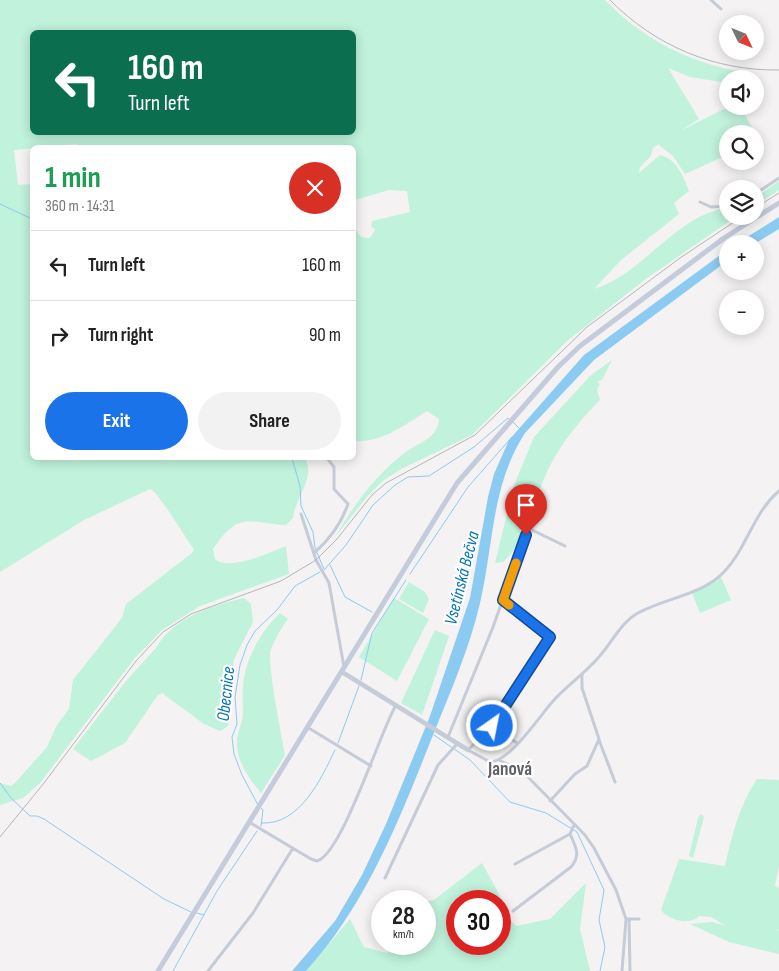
<!DOCTYPE html>
<meta charset="utf-8">
<style>
:root{--surface:#fff;--page:#f2f2f2;--text:#222;--muted:#767676;--line:#e0e0e0;--accent:#1a73e8}
body{margin:0;font-family:"Sofia Sans Condensed",sans-serif;background:var(--page);color:var(--text);height:100vh;display:flex;flex-direction:column;font-size:19px;white-space:nowrap}
*{box-sizing:border-box;margin:0}
p{font-size:16px;color:var(--muted)}
.icon{flex:none;width:28px;height:28px;fill:none;stroke:currentColor;stroke-width:2;stroke-linecap:round;stroke-linejoin:round}
.map{position:relative;flex:1;overflow:hidden}
.sheet{position:absolute;left:30px;top:145px;width:326px;height:315px;display:flex;flex-direction:column;background:var(--surface);border-radius:8px;box-shadow:0 2px 12px #0003}
.sheet>*{flex:none}
.banner{position:absolute;left:30px;top:30px;width:326px;height:105px;border-radius:8px;box-shadow:0 2px 12px #0003;background:#0b6e4f;color:#fff;overflow:hidden}
.needle{width:32px;rotate:133deg}
.fabs{position:absolute;left:719px;top:15px;display:grid;gap:10px}
.fabs a{display:grid;place-items:center;width:45px;height:45px;border-radius:50%;background:var(--surface);box-shadow:0 2px 12px #0003;font-size:25px}
.speed{position:absolute;left:371px;top:890px;display:flex;gap:10px;font-size:25px;font-weight:700;text-align:center}
.speed>*{display:grid;place-content:center;width:65px;height:65px;border-radius:50%;background:var(--surface);box-shadow:0 2px 12px #0003;line-height:1}
.speed small{font-size:12px;font-weight:400}
.speed .limit{border:8px solid #d22;background:#fff;color:#111}
.pin{position:absolute;display:grid;place-items:center;width:42px;height:42px;color:#fff;margin:-51px -21px;border-radius:50% 50% 50% 0;rotate:-45deg;box-shadow:0 0 5px #0007}
.pin .icon{rotate:45deg}
.me{position:absolute;width:55px;margin:-28px;rotate:33deg;stroke-linejoin:round;filter:drop-shadow(0 0 4px #0008)}
.turn{display:flex;align-items:center;gap:18px;height:105px;padding:0 15px;font-size:22px}
.turn .icon{width:65px;height:65px;stroke-width:2.5}
.turn b{display:block;font-size:35px;line-height:42px}
.round{display:grid;place-items:center;flex:none;width:52px;height:52px;border-radius:26px;background:var(--page)}
.overview{display:flex;align-items:center;justify-content:space-between;height:85px;padding:0 15px}
h1{font-size:30px;font-weight:700;line-height:38px;color:#1e9e55}
.button{display:flex;gap:10px;margin-top:auto;padding:10px 15px}
.button a{flex:1;height:58px;border-radius:30px;background:var(--accent);color:#fff;font-size:20px;font-weight:700;line-height:58px;text-align:center}
.button a+a{background:var(--page);color:var(--text)}
ul{padding:0;list-style:none}
li{display:flex;align-items:center;gap:15px;height:70px;padding:0 15px;border-top:1px solid var(--line)}
li div{flex:1}
li b{display:block;font-size:19px}
li em{font-style:normal}
.map>svg:first-child{display:block}
.green{fill:#c0f2dc;fill-rule:evenodd}
.water{fill:#8ccbf1}
.lines{fill:none;stroke-linecap:round;stroke-linejoin:round}
.stream{stroke:#8ccbf1;stroke-width:1}
.minor{stroke:#c5ccd7;stroke-width:3}
.tertiary{stroke:#c5ccd7;stroke-width:4.5}
.secondary{stroke:#c4cbdb;stroke-width:5}
.rail{stroke:#b4b6bc;stroke-width:1}
.route-casing{stroke:#114b97;stroke-width:12}
.route{stroke:#1a73e8;stroke-width:9}
.slow{stroke:#f59e0b;stroke-width:9}
.labels{text-anchor:middle;dominant-baseline:central;stroke-width:4.5;stroke-linejoin:round;paint-order:stroke}
.water-label{font-size:18px;font-style:italic;fill:#0674b7;stroke:#fff}
.quarter-label{font-size:19px;font-weight:bold;fill:#5e6167;stroke:#fff}
</style>
<div class="map">
<svg width="779" height="971" viewBox="0 0 779 971">
<rect width="100%" height="100%" fill="#f4f2f2"/>
<path class="green" d="M0,0H605C642,39 691,64 744,72L741,79H728L727,83L690,77L668,68L699,119L680,131L730,106H740L759,140L755,142V134H728L727,155L685,174L673,156L659,145L663,142L653,148L651,156L640,167L639,173L660,155C677,159 683,176 689,191L674,203L679,214L621,260L594,289C644,274 674,216 727,208L728,216H737L647,278L567,341L472,435L403,468L384,480L370,493L335,537C354,505 375,475 406,452C420,442 438,438 439,419L427,411C404,425 382,443 354,441V228L361,237L370,238L375,230L371,226L372,221L410,212L407,191L389,190L355,200L354,148L326,147L324,145L322,148H77V144L14,150L18,185L32,184V458H305C316,478 295,498 293,518L286,525C247,523 240,510 213,549L215,559C229,572 271,552 286,546L289,574L200,606L162,630L134,659L40,783L23,798L0,805V783L11,786L15,783L47,747L57,725L69,709L73,680L122,618L126,604L192,553L194,549C186,539 158,491 150,489L84,520L0,572ZM32,32H354V132H32Z
M779,181V190L755,205V198Z
M612,360L602,380L597,382L600,384L597,390L600,400C579,421 558,447 546,474C533,503 527,541 503,562L495,563L514,485L534,437L590,376Z
M721,577L731,600L700,613L692,593Z
M409,582L425,592L429,599L423,613L399,599Z
M244,598L251,604L253,622L234,659L228,726L220,731L204,724L162,693L157,696L125,743L91,761L73,749L126,681L156,648C173,618 210,606 244,598Z
M394,598L429,619L397,681L359,657Z
M280,613L288,619C281,628 275,639 271,649C266,661 282,737 285,755L261,793C249,779 235,759 237,739C238,730 243,722 243,713C243,704 242,695 243,686C245,659 261,631 280,613Z
M435,630L449,636L422,715L401,703Z
M757,779L779,780V867L775,886L779,888V929L776,931L779,930V954L729,942L690,924L712,922L726,926L711,917L699,916C690,926 668,920 661,910L679,859L725,866C732,835 739,806 757,779Z
M701,814L704,817L693,858L689,856L698,818Z
M482,863L505,905L508,918L516,926L550,919L586,883L580,929L590,971H306L350,919L364,947L387,953L398,944H425V902L434,900ZM458,901H500V944H458Z"/>
<path class="water" d="M779,217V229L754,244H736Z
M727,250V261L594,360L525,433C491,486 494,543 480,603C470,647 450,693 433,735C400,818 367,904 306,971H292L335,921L362,875L386,824L430,716L470,598L488,497L494,474L509,440L584,355Z"/>
<g class="lines">
<path class="stream" d="M0,204L32,219
M513,422L519,428
M292,458L300,486L301,506L313,532L315,548L324,569
M330,565L345,597L372,612
M324,570L346,545L373,505L395,485L408,477L429,476L474,447L508,418L510,420
M410,574L468,487L512,437
M361,680L372,633L406,580
M434,735L470,760L510,802L546,813L577,832L604,890L599,920L605,947L600,971
M338,743L359,686
M0,783L11,798L30,816H37L44,819L164,899L191,912
M258,805L242,775L234,754L232,737L237,724L235,697L240,665L247,645L255,631L277,610L295,586L320,572
M260,807L263,810L261,826
M262,823C300,825 321,779 335,750
M197,913L204,915
M173,971L217,891L257,831"/>
<path class="minor" d="M711,0L721,9
M755,194L779,178
M700,202L711,207L728,206
M301,514L316,560L329,583L344,667
M314,553C329,540 341,524 348,504L334,489V467L327,458
M503,600L550,637L492,726L468,750L490,762C511,761 540,715 554,700C568,685 585,673 598,658C611,644 621,622 638,613C665,598 702,595 724,572C747,548 753,513 779,491
M492,726L517,743
M307,727L371,766
M448,737L493,627L526,535L530,529L565,546
M599,740L615,782
M499,760L524,773L585,835L594,848L616,890L626,919L622,971
M550,801L575,774L587,766L599,739L582,688V674
M249,822L311,859L317,861C342,854 380,732 396,705
M515,864L570,834
M385,878L438,765L458,743
M513,911L571,867C581,855 576,847 570,834L574,825
M627,919H639
M629,919L630,971
M208,971L253,913L293,848"/>
<path class="tertiary" d="M342,672L468,750"/>
<path class="secondary" d="M158,971L457,483L558,367L580,346L724,238L779,203"/>
<path class="rail" d="M610,0C655,46 715,71 779,70
M755,208L779,193
M0,837L44,783L136,661L163,632L191,614L281,581L316,560L337,539L372,495L386,483L475,435L587,327L680,258L743,216"/>
</g>
<g class="lines">
<g class="route-casing">
<path id="route" d="M492,726L550,637L503,600L526,535"/>
</g>
<use href="#route" class="route"/>
<path class="slow" d="M509,605L503,600L516,563"/>
</g>
<g class="labels">
<g class="water-label">
<text transform="translate(462 578) rotate(-76)">Vsetínská Bečva</text>
<text transform="translate(226 694) rotate(-84)">Obecnice</text>
</g>
<g class="quarter-label">
<text x="510" y="769">Janová</text>
</g>
</g>
</svg>
<div class="fabs">
<a><svg class="needle" viewBox="-14 -14 28 28"><path d="M0-13l5 13h-10z" fill="#e53935"/><path d="M0 13l5-13h-10z" fill="#767676"/></svg></a>
<a><svg class="icon" aria-label="sound" viewBox="0 0 24 24"><path d="M4 9h4l5-4v14l-5-4H4zM17 9q2 3 0 6"/></svg></a>
<a><svg class="icon" aria-label="search" viewBox="0 0 24 24"><circle cx="10" cy="10" r="6"/><path d="M15 15l6 6"/></svg></a>
<a><svg class="icon" aria-label="layers" viewBox="0 0 24 24"><path d="M12 4l9 5-9 5-9-5zM3 14l9 5 9-5"/></svg></a>
<a>+</a>
<a>−</a>
</div>
<div class="speed"><div>28<small>km/h</small></div><div class="limit">30</div></div>
<div class="pin" style="left:526px;top:535px;background:#d93025"><svg class="icon" aria-label="arrive" viewBox="0 0 24 24"><path d="M6 21V4h12l-3 4 3 4H6"/></svg></div>
<svg class="me" style="left:492px;top:726px" viewBox="-20 -20 40 40"><circle r="17" fill="#1a73e8" stroke="#fff" stroke-width="3"/><path d="M0-11L8 9 0 5-8 9z" fill="#fff"/></svg>
<div class="banner">
<div class="turn"><svg class="icon" aria-label="left" viewBox="0 0 24 24"><path d="M17 20v-9H6M10 6l-5 5 5 5"/></svg><div><b>160 m</b>Turn left</div></div>
</div>
<section class="sheet">
<div class="overview"><div><h1>1 min</h1><p>360 m · 14:31</p></div><a class="round" style="background:#d93025;color:#fff"><svg class="icon" aria-label="close" viewBox="0 0 24 24"><path d="M6 6l12 12M18 6L6 18"/></svg></a></div>
<ul>
<li><svg class="icon" aria-label="left" viewBox="0 0 24 24"><path d="M17 20v-9H6M10 6l-5 5 5 5"/></svg><div><b>Turn left</b></div><em>160 m</em></li>
<li><svg class="icon" aria-label="right" viewBox="0 0 24 24"><path d="M7 20v-9h11M14 6l5 5-5 5"/></svg><div><b>Turn right</b></div><em>90 m</em></li>
</ul>
<div class="button"><a>Exit</a><a>Share</a></div>
</section>
</div>
